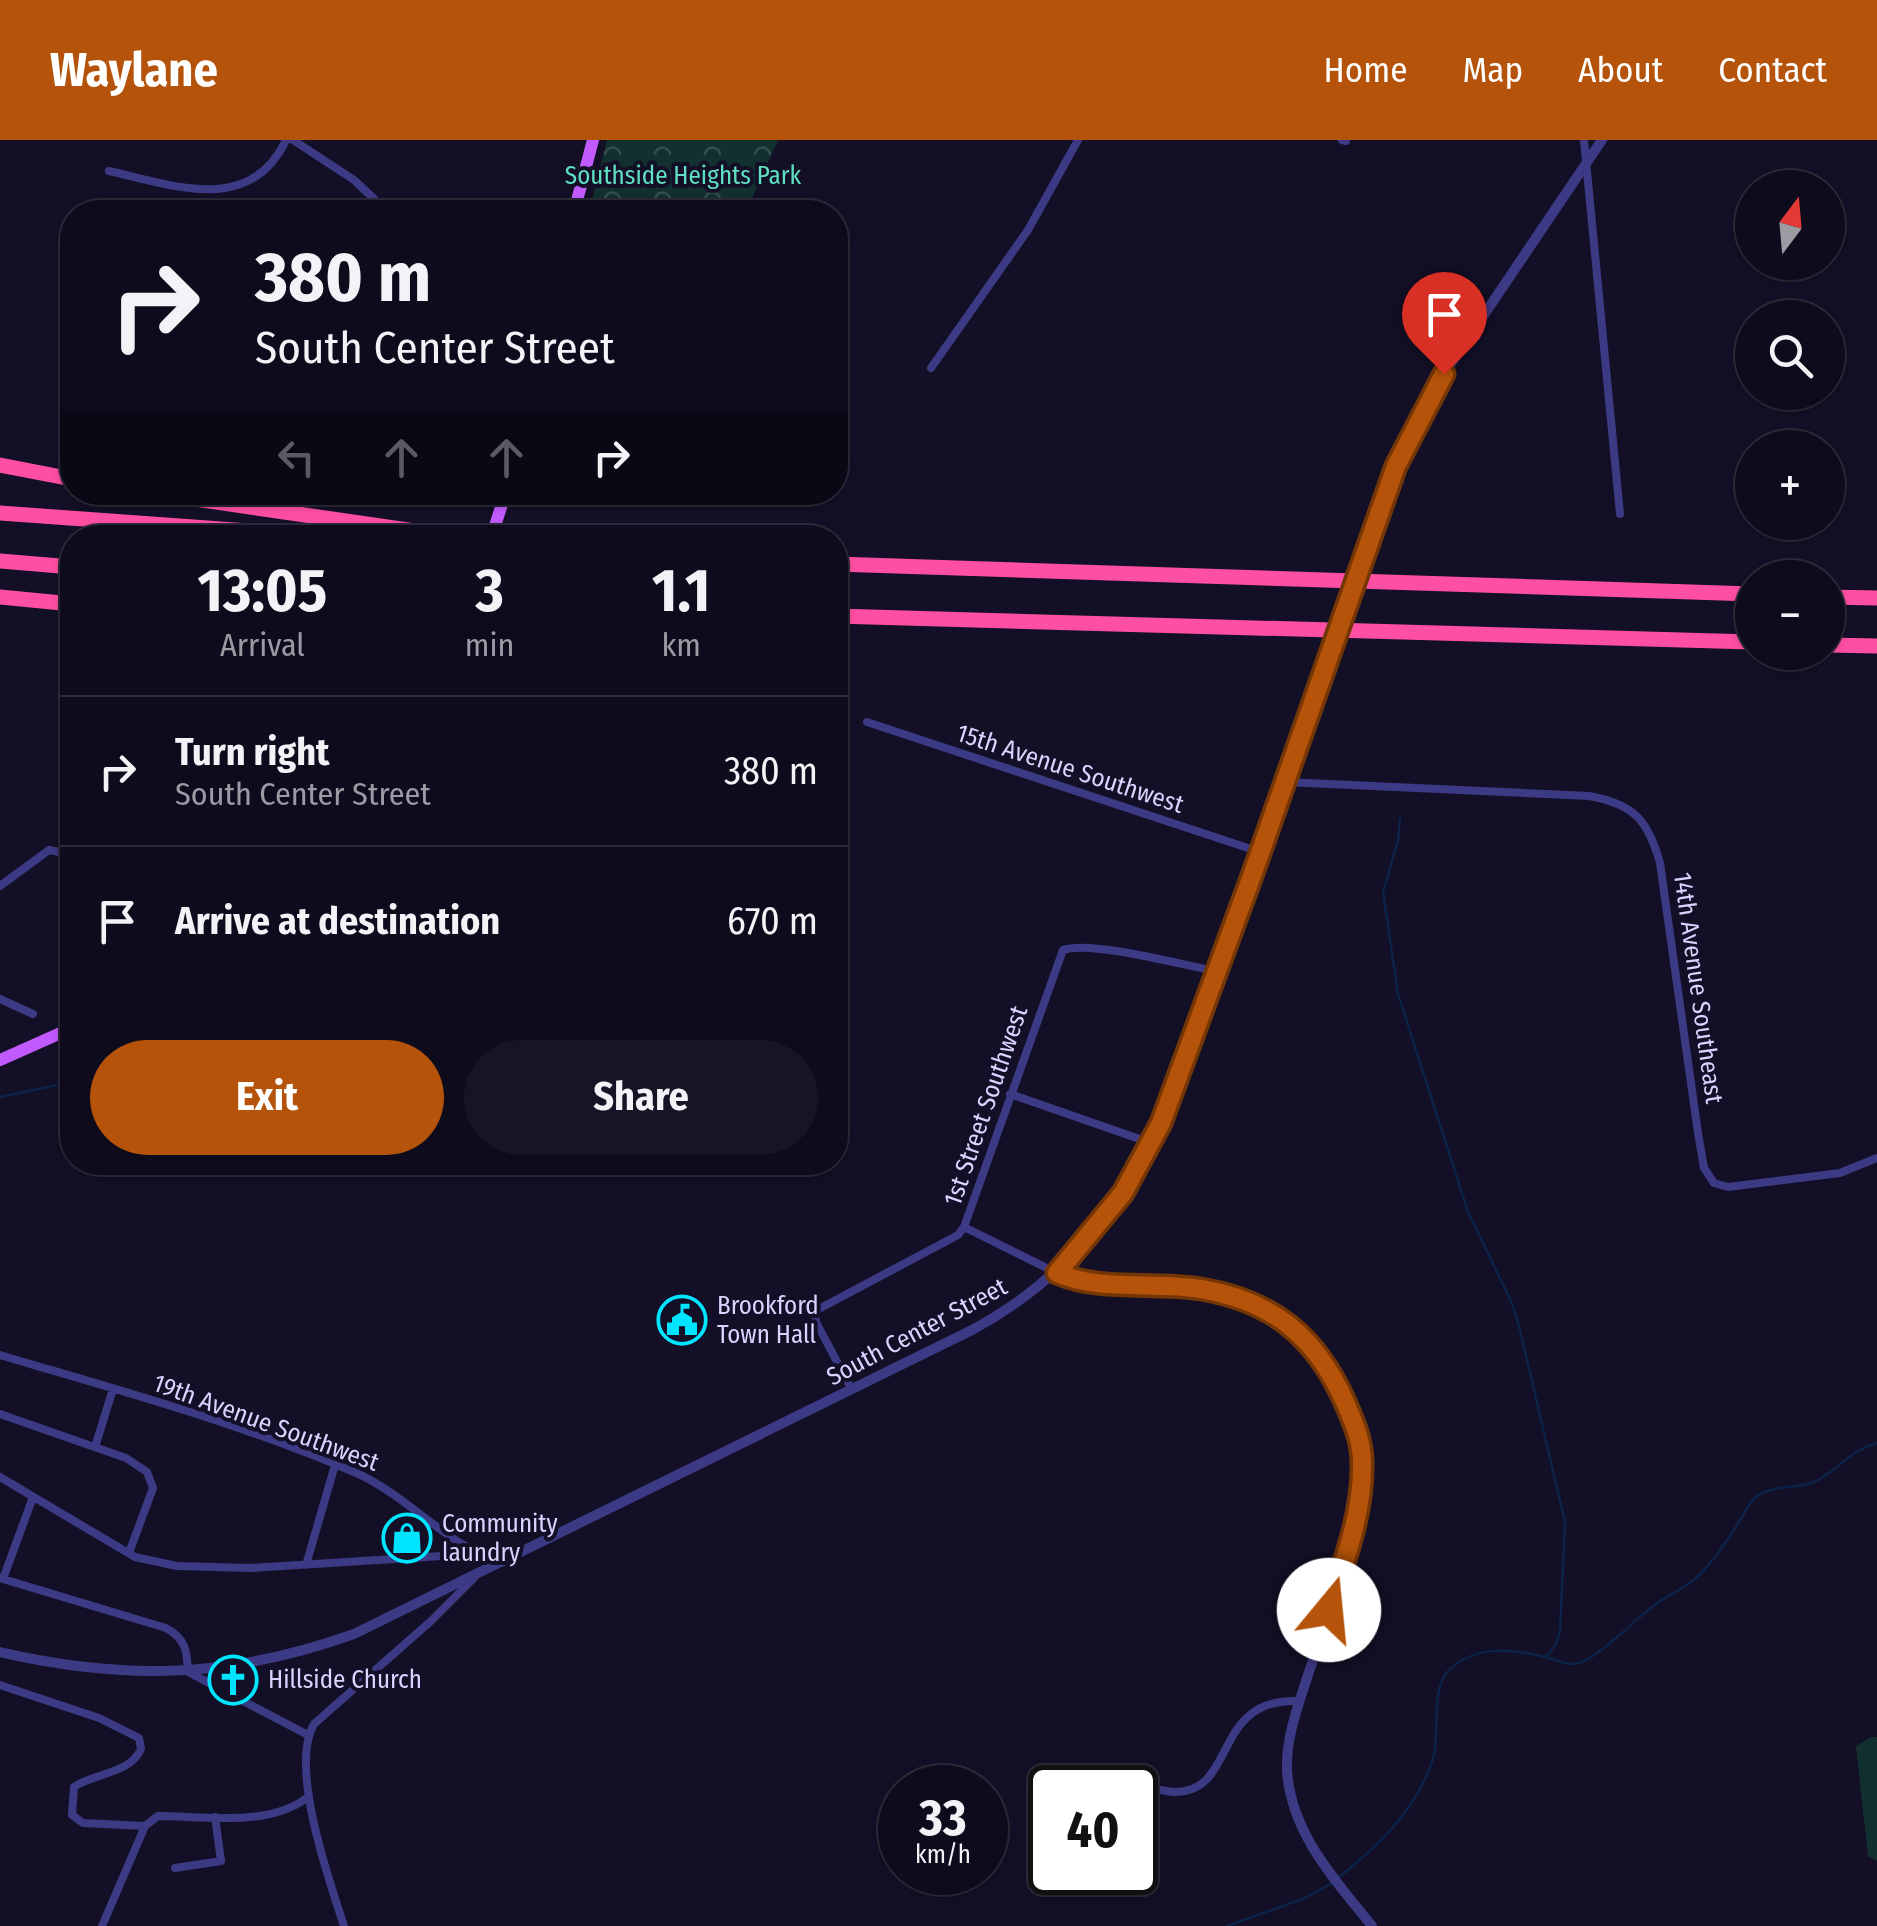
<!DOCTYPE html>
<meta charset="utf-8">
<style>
:root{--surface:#0e0b1c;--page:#171425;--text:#f1f3f6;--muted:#9b9ba3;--line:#2e2b3b;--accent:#b45309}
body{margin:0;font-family:"Fira Sans Condensed",sans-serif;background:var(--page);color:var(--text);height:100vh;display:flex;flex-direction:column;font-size:38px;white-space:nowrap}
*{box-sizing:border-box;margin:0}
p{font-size:32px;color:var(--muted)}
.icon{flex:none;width:55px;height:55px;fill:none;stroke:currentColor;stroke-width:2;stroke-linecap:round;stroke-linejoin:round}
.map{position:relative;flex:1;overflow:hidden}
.panel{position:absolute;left:60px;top:385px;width:788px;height:650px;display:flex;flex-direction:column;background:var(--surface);border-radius:40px;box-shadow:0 2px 8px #0004,0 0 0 2px var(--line)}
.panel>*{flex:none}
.guide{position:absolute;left:60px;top:60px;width:788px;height:305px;border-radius:40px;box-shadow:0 2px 8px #0004,0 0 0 2px var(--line);background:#0e0b1c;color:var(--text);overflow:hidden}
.needle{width:65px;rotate:16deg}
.fabs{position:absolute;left:1735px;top:30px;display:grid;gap:20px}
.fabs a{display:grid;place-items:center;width:110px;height:110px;border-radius:50%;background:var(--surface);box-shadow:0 2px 8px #0004,0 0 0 2px var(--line);font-size:50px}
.speed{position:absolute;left:878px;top:1625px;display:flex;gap:20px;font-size:50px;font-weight:700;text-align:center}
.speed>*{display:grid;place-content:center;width:130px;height:130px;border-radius:50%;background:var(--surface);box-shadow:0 2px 8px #0004,0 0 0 2px var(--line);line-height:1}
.speed small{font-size:25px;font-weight:400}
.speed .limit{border:5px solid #111;border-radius:15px;background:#fff;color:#111}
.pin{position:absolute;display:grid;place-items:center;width:85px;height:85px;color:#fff;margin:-102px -42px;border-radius:50% 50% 50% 0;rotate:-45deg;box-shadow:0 0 10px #0007}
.pin .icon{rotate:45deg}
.me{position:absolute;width:110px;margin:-55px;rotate:17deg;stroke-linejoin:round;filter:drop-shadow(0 0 8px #0008)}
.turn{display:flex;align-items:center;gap:35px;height:210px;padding:0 30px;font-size:45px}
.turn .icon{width:130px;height:130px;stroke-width:2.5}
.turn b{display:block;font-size:70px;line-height:85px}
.lanes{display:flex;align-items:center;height:95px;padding:0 30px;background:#0003;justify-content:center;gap:50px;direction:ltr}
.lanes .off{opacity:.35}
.eta{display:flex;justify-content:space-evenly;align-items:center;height:170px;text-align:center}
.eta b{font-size:60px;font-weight:700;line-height:70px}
.action{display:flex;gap:20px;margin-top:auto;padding:20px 30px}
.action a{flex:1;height:115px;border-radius:60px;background:var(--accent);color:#fff;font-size:40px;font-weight:700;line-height:115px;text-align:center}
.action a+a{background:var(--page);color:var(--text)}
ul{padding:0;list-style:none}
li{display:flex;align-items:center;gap:30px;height:150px;padding:0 30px;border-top:2px solid var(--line)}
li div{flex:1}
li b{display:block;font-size:38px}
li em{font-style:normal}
header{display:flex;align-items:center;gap:60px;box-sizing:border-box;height:140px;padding:0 50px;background:var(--accent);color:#fff}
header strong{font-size:48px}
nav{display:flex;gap:55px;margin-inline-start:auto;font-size:35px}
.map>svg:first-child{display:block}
.forest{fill:url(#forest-crowns)}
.pitch{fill:#12302f}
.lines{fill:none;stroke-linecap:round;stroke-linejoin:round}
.stream{stroke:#0c2248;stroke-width:2.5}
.minor{stroke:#3d3a85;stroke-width:8}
.tertiary{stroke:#3d3a85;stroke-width:10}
.primary{stroke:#c25bff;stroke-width:12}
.motorway{stroke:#ff4fa3;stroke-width:15}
.route-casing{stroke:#753606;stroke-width:25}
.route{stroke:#b45309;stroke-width:18}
.labels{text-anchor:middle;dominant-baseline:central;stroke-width:8;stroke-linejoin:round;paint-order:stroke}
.park-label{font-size:25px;fill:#5fe0c0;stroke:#130f26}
.street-label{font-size:25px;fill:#d9d4ff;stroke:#130f26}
.poi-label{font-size:25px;fill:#d9d4ff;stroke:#130f26;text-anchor:start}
</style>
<header>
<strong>Waylane</strong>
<nav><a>Home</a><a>Map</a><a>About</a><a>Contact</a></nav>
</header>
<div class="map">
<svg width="1877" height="1786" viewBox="0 0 1877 1786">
<defs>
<pattern id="forest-crowns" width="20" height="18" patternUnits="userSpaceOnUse" patternTransform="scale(2.5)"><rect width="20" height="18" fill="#12302f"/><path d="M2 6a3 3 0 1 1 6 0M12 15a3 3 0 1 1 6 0" fill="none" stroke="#344d4e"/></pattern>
</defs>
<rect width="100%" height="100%" fill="#130f26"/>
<path class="forest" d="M607,0H778L746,72H589Z"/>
<path class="pitch" d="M1871,1597H1877V1721L1868,1716L1856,1606Z"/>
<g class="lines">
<path class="stream" d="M1400,679L1398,700L1383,752L1398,854L1468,1072L1511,1161L1519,1186L1565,1382L1560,1491L1556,1504L1547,1516
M0,957L72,942
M1338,1738C1377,1707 1416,1670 1432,1622C1442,1593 1428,1548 1451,1528C1478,1505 1512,1509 1545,1517C1561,1521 1571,1529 1588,1519C1612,1505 1630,1484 1652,1467C1666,1456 1684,1449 1697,1437C1715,1420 1730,1397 1742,1377C1746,1370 1749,1363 1755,1358C1774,1342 1801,1351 1820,1339C1842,1326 1850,1311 1877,1303
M1227,1786L1305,1758L1332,1743"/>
<path class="minor" d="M293,0L354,40L388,72
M1342,0L1346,1
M1584,0L1620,374
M109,31C173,45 250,76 286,0
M931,228L1028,90L1078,0
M867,582L1260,712
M1285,642L1589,656C1634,664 1648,680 1660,723L1698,993L1704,1028L1714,1043L1728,1047L1840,1033L1877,1018
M0,746L49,710L59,712L72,724
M0,859L33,874
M1010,954L1151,1003
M964,1087L1057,1133
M0,1215C118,1250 240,1283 354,1332C408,1355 445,1405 502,1423
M852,1250L816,1182L815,1171L958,1095L964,1087L1063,810C1090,800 1183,825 1215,831
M0,1274L126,1318L147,1332L153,1348L129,1413
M95,1307L113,1249
M0,1337L135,1417L177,1426L250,1428L474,1414
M306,1425L335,1325
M0,1438L166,1488C186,1499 187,1511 188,1532L308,1595
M3,1439L33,1357
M0,1545L99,1578L139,1598L141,1609C130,1634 94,1633 74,1647L72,1675L83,1683L145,1686L158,1676C204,1676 271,1688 309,1656
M1122,1639C1139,1643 1158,1652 1176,1652C1238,1651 1211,1557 1300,1561
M175,1728L221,1721L215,1677
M102,1786L145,1686
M344,1786C329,1740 289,1627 314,1584L431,1481L474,1438"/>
<path class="tertiary" d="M1057,1133C1078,1142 1101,1143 1124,1144C1173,1146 1227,1146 1270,1173C1305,1194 1327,1221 1343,1257C1350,1273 1360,1290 1362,1307C1371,1368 1326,1480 1306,1541C1297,1569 1286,1599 1287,1629C1290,1692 1335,1740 1372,1786
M0,1512C126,1541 231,1538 354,1494L972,1190C1058,1144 1120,1072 1161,983L1405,305L1444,234L1602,0"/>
<path class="primary" d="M574,72L593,0
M491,398L506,352
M0,920L72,888"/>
<path class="motorway" d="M0,325L72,339
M147,352L463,398
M0,373L345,398
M0,421L72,427
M835,424L1752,454
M0,457L72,464
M1828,457L1877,458
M835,476L1752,502
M1828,505L1877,506"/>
</g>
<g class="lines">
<g class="route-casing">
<path id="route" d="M1329,1470C1343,1424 1362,1377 1362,1328C1363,1303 1355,1285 1345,1262C1316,1197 1273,1161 1201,1149C1154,1141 1101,1152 1057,1133L1123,1053L1161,983L1253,733L1396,326L1444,234"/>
</g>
<use href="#route" class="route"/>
</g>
<defs>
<g id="civic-ring" transform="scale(2.5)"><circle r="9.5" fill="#130f26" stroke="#00e5ff" stroke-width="1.5"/><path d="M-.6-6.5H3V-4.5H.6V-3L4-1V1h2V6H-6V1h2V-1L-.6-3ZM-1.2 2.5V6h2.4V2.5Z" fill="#00e5ff"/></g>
<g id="shop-ring" transform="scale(2.5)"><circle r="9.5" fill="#130f26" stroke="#00e5ff" stroke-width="1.5"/><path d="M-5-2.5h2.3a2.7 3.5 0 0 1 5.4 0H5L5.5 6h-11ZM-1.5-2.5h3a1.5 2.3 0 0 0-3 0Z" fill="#00e5ff"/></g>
<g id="church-ring" transform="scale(2.5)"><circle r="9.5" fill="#130f26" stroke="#00e5ff" stroke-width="1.5"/><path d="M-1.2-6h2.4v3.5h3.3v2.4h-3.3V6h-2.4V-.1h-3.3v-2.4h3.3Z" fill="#00e5ff"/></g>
</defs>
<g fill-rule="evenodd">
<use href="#civic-ring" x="682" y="1180"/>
<use href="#shop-ring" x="407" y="1398"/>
<use href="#church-ring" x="233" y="1540"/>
</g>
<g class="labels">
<g class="park-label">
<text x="683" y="36">Southside Heights Park</text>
</g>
<g class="street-label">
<text transform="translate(1070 629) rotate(18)">15th Avenue Southwest</text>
<text transform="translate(1698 848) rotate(82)">14th Avenue Southeast</text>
<text transform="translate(986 966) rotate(-71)">1st Street Southwest</text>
<text transform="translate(917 1192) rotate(-28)">South Center Street</text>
<text transform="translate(266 1283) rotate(20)">19th Avenue Southwest</text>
</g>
<g class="poi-label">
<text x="717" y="1166">Brookford<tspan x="717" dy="29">Town Hall</tspan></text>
<text x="442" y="1384">Community<tspan x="442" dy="29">laundry</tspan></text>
<text x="268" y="1540">Hillside Church</text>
</g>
</g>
</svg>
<div class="fabs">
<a><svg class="needle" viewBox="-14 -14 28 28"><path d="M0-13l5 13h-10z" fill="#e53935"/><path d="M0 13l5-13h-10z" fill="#9b9ba3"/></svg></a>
<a><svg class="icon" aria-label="search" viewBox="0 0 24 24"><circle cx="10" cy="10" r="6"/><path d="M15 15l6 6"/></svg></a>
<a>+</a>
<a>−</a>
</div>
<div class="speed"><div>33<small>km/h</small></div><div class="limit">40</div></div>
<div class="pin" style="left:1444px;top:234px;background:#d93025"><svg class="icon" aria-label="arrive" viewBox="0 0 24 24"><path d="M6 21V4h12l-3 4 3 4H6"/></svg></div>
<svg class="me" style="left:1329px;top:1470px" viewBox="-20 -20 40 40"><circle r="19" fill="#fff"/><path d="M0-13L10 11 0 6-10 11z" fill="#b45309"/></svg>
<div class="guide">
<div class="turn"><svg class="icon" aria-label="right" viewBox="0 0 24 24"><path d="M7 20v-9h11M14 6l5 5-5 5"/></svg><div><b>380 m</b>South Center Street</div></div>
<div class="lanes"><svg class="icon off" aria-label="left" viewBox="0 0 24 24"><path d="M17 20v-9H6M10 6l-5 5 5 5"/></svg><svg class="icon off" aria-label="ahead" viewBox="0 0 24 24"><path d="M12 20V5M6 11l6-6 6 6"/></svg><svg class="icon off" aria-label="ahead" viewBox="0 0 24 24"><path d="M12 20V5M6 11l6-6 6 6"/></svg><svg class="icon" aria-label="right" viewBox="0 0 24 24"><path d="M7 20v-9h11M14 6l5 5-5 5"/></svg></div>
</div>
<section class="panel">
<div class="eta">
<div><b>13:05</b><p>Arrival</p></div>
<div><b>3</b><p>min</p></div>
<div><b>1.1</b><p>km</p></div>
</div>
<ul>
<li><svg class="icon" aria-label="right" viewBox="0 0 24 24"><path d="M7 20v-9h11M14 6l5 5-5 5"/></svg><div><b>Turn right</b><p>South Center Street</p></div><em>380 m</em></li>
<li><svg class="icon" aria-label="arrive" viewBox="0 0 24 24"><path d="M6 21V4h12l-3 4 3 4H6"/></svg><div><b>Arrive at destination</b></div><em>670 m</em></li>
</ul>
<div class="action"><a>Exit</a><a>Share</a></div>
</section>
</div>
